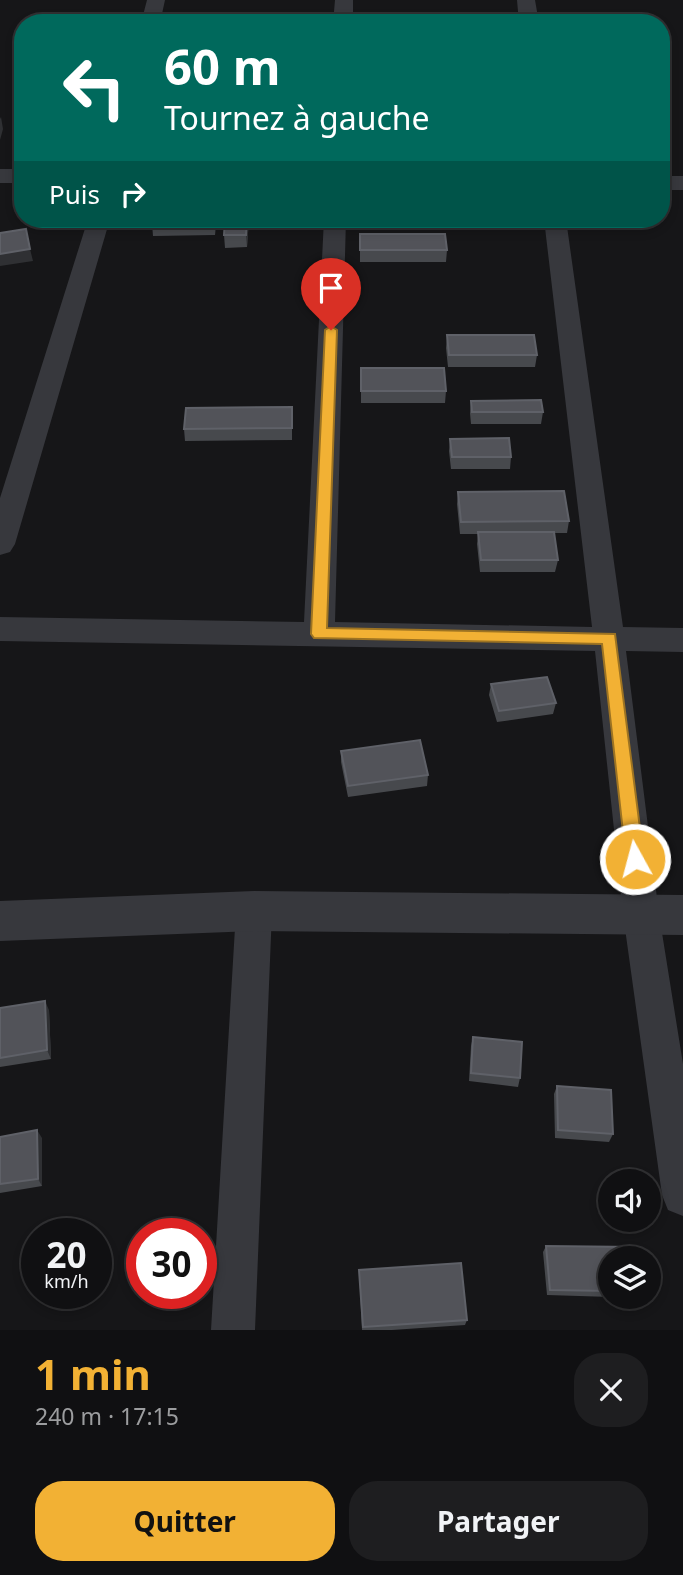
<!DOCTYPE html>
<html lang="fr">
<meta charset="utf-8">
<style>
:root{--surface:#101012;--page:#1e1e20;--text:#f1f3f6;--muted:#9c9d9f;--line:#303032;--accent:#f2b134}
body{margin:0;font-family:"Noto Sans",sans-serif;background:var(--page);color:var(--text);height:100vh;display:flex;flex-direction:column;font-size:26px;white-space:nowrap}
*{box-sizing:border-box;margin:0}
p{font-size:23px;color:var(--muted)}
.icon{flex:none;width:38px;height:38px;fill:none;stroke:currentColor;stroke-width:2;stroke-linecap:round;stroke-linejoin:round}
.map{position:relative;height:1330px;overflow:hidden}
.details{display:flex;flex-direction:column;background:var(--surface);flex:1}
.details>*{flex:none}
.top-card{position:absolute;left:14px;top:14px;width:656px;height:214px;border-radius:28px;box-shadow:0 4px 10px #0003,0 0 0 2px var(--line);background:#00695c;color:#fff;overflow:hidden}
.controls{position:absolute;left:598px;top:1169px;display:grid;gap:14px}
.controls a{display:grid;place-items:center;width:63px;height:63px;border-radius:50%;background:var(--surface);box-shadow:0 4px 10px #0003,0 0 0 2px var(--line);font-size:35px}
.speed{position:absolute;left:21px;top:1218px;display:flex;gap:14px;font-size:35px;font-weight:700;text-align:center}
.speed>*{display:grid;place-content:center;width:91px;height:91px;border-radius:50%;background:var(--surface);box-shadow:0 4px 10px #0003,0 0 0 2px var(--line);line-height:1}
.speed small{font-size:18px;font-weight:400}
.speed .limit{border:10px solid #d22;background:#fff;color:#111}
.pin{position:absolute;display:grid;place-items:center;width:60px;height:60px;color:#fff;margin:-72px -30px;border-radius:50% 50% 50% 0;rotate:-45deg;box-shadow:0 0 7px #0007}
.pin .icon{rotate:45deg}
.me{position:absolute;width:77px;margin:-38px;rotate:353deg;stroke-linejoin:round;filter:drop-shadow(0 0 5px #0008)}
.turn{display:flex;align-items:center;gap:24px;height:147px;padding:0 35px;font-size:32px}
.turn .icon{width:91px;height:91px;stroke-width:2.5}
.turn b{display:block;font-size:49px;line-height:60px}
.then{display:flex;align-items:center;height:66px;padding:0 35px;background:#0003;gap:14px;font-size:26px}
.round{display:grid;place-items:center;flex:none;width:74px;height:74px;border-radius:28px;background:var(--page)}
.head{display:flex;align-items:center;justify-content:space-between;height:119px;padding:0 35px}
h1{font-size:42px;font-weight:700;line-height:52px;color:var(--accent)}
.button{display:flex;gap:14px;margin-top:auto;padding:14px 35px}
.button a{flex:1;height:80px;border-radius:28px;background:var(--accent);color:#111;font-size:28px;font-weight:700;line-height:80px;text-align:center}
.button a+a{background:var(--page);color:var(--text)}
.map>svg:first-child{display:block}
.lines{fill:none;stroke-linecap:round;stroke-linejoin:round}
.minor{fill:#37383d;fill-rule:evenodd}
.tertiary{fill:#37383d;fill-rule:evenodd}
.wall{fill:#47494d}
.shaded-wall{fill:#2f3033}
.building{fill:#525359;stroke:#5f6168;stroke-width:2}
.route{fill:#f2b134;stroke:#9d7322;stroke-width:2}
</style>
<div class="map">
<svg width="683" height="1330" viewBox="0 0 683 1330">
<rect width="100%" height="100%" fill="#161618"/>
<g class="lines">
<path class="minor" d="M147,0H165L160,23H141Z
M335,0H353V23H333Z
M517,0H535L539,23H519Z
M0,169H23V183H0Z
M662,176H683V190H662Z
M88,219H110L15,544L10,552L0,555V498Z
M324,219H346L335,622L592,627L544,219H566L623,627L683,628V652L626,651L659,914L683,1064V1216L668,1210L662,1195L623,914L595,651L0,641V617L304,622Z
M254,895L267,899L272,911L255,1330H211L236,911L241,899Z"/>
<path class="tertiary" d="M254,891L683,895V935L254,931L0,941V901Z"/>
</g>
<path class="wall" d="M153,219H216L215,235L153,236L152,224Z
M225,219H249L247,247L225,248L224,235Z
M371,219H416V222H371Z
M360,234L447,250L446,262H360Z
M447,335L537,355L535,367H448L446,348Z
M361,368L446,391L445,403H361Z
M471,401L543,412L541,424H471L470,413Z
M292,407V440L185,441L184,429Z
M450,439L511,457L510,469H451L449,451Z
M458,492L569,521L567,533H554L558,560L555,572H480L477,544L478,534H460L457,504Z
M491,684L556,703L553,714L497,722L489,695Z
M341,751L428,775L427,786L348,797L341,762Z
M0,1008L49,1010L51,1059L0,1067Z
M473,1037L520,1078L518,1087L469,1081L471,1046Z
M557,1086L613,1134L609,1142L555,1138L554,1094Z
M0,1137L42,1138V1186L0,1193Z
M546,1246L611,1258V1297L547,1295L543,1252Z
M359,1270L467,1320L465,1325L392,1330H362Z"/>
<path class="shaded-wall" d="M1,117L3,129L0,140V119Z
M215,219H216L217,222L215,235Z
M247,219H249L247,247L246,235Z
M30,249L33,261L0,266V254Z
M45,1001L49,1010L51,1059L47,1050Z
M37,1130L42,1138V1186L38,1179Z"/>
<path class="building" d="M153,219H215L214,223L152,224Z
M225,219H247L246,235H224Z
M26,229L30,249L0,254V233Z
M360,234H445L447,250H360Z
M447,335H534L537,355H449Z
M361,368H444L446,391H361Z
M541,400L543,412H472L471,401Z
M292,407V428L184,429L186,408Z
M509,438L511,457H452L450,439Z
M564,491L569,521L461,522L458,492Z
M478,532H554L558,560H481Z
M547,677L556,703L499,711L491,684Z
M420,740L428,775L348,786L341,751Z
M45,1001L47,1050L0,1058V1008Z
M473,1037L522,1042L520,1078L471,1073Z
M557,1086L611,1090L613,1134L558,1130Z
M37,1130L38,1179L0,1184V1137Z
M546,1246L635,1247L636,1258H611V1291L550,1290Z
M461,1263L467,1320L363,1327L359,1270Z"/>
<path class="route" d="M331,326L337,330L327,628L615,634L644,859L641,864L635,867L628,864L626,859L602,644L314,638L311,634L325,330Z"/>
</svg>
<div class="controls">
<a><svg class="icon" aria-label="sound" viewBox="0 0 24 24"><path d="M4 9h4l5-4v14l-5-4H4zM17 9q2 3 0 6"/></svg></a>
<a><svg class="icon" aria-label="layers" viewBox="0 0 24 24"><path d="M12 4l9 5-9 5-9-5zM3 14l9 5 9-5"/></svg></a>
</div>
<div class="speed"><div>20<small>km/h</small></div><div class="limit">30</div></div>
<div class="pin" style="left:331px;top:330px;background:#d93025"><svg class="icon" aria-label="arrive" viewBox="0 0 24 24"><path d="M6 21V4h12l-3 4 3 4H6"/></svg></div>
<svg class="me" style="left:635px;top:859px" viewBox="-20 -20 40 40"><circle r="17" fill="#f2b134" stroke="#fff" stroke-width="3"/><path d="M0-11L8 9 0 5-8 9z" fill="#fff"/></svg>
<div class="top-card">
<div class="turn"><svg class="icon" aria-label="left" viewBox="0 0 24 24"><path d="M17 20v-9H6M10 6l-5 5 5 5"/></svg><div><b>60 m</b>Tournez à gauche</div></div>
<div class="then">Puis<svg class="icon" aria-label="right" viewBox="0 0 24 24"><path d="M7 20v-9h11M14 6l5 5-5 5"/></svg></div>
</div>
</div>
<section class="details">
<div class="head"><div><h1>1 min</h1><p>240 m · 17:15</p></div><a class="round"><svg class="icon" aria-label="close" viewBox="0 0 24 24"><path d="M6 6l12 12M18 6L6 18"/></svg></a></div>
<div class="button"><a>Quitter</a><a>Partager</a></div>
</section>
